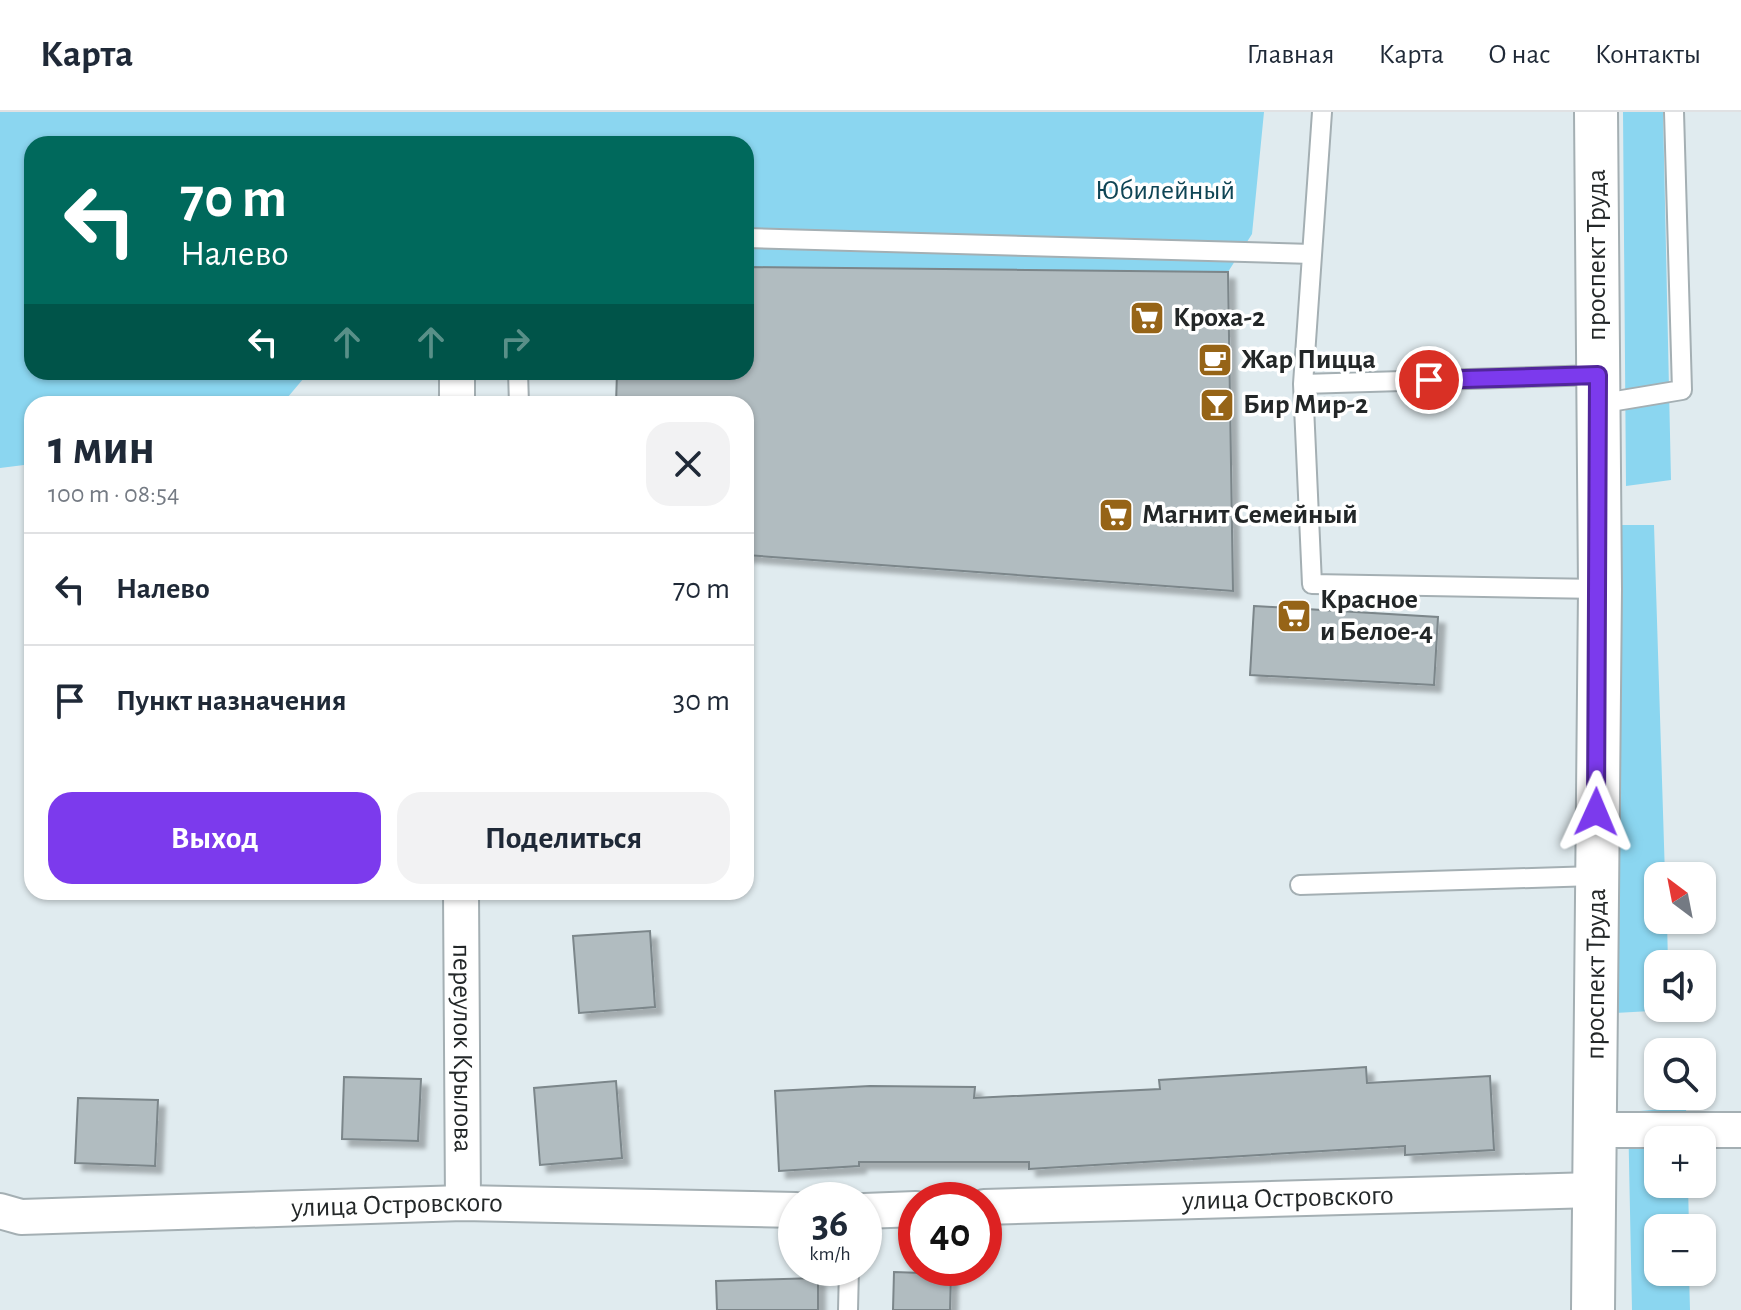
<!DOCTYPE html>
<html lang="ru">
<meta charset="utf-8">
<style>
:root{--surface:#fff;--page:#f2f2f3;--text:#1f2937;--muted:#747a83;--line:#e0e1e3;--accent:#7c3aed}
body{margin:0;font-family:"Alegreya Sans",sans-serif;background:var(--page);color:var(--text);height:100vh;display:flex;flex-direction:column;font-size:30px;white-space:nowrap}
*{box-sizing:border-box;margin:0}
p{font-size:26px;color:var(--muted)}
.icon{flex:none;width:44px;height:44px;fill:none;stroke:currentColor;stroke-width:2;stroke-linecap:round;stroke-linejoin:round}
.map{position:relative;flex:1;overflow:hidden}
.details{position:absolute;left:24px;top:284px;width:730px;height:504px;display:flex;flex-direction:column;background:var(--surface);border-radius:24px;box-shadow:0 2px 6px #0004}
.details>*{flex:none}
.hud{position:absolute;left:24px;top:24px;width:730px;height:244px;border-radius:24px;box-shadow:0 2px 6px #0004;background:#00695c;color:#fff;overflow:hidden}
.needle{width:52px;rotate:328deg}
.buttons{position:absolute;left:1644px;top:750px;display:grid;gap:16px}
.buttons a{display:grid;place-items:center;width:72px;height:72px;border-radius:16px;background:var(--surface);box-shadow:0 2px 6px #0004;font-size:40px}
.speed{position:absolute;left:778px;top:1070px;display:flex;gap:16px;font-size:40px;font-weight:700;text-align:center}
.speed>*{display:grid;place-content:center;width:104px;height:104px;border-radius:50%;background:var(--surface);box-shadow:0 2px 6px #0004;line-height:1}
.speed small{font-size:20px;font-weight:400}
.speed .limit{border:12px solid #d22;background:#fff;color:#111}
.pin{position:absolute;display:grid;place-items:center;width:68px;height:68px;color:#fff;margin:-34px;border:4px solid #fff;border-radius:50%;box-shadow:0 2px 8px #0007}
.me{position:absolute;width:88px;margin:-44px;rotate:1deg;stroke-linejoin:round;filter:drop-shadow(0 0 6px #0008)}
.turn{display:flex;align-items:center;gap:28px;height:168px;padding:0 24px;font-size:36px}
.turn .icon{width:104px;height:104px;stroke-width:2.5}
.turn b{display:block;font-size:56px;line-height:68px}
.lanes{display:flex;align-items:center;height:76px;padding:0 24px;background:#0003;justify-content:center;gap:40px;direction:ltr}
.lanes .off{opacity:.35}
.round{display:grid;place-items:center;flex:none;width:84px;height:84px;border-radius:24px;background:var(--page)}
.head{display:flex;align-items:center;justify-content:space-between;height:136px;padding:0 24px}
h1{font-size:48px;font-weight:700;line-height:60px}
.cta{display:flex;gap:16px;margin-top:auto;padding:16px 24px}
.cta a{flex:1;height:92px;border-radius:24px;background:var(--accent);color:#fff;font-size:32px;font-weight:700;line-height:92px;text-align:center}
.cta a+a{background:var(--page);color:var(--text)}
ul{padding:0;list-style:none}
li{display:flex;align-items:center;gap:24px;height:112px;padding:0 24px;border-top:2px solid var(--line)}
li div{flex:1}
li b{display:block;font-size:30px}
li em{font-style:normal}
header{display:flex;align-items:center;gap:48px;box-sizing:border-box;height:112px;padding:0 40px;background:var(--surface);border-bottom:2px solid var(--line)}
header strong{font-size:38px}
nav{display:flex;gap:44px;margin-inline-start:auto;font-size:28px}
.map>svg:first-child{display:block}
.green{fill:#8bd6f0}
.building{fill:#b1bcc0;stroke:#7b868a;stroke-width:2;filter:url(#shadow)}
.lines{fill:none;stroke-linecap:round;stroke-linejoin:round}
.service-casing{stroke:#a4afb3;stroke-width:22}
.minor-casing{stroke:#a4afb3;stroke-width:38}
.tertiary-casing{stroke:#a4afb3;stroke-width:46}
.service{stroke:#fff;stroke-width:18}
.minor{stroke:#fff;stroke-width:34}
.tertiary{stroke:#fff;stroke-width:42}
.route-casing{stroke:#51269a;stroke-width:20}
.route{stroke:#7c3aed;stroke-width:14}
.labels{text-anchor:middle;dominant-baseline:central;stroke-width:7;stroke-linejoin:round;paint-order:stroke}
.park-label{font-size:28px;fill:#0f4555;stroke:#fff}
.street-label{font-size:28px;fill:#232728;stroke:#fff}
.poi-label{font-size:28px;font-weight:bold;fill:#232728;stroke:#fff;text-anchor:start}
</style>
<header>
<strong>Карта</strong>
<nav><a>Главная</a><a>Карта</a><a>О нас</a><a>Контакты</a></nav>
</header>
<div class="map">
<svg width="1741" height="1198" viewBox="0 0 1741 1198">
<defs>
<filter id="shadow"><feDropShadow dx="7" dy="7" stdDeviation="2" flood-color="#0004"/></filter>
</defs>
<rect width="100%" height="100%" fill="#e0ebef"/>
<path class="green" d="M0,0H1264L1252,122L1228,160L746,155V32H32V260H309L282,292H32V352L0,356Z
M1623,0H1663L1671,368L1626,374Z
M1608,413H1654L1665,764H1658V808H1667L1668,852H1658V896L1669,898L1615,901Z
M1686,995L1687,1028H1658V1072H1688L1689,1116H1658V1160H1689L1690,1198H1632L1628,1000Z"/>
<path class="building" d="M746,155L1228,160L1233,479L746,443V292H616L617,260H746Z
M1254,494L1438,505L1434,573L1250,563Z
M650,819L655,895L579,901L573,824Z
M1366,955L1367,971L1490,964L1494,1038L1405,1043V1034L1029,1057V1050H859V1054L779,1059L775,979L870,974L975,975L974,986L1160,977L1159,968Z
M344,965L421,967L418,1029L342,1027Z
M616,969L622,1046L540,1053L534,976Z
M78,986L158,988L155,1054L75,1051Z
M894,1160L951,1162L950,1198H893Z
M818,1166V1198H717L716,1169Z"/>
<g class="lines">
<g class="service-casing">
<path id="service" d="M746,126L1312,142
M518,260L519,292
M1598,263L1303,272L1312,472L1600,477
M1303,272L1322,0
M1598,292L1682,278L1674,0
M1300,773L1595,764
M848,1198L849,1156"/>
</g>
<g class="minor-casing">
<g id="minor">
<path d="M457,260V292"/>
<path id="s1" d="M461,780L463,1091"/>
<path d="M1595,1018H1741"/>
<path id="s2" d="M984,1095L1593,1078"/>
<path id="s3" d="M0,1099L21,1105L463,1091L796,1098"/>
<path d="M864,1099L916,1097"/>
</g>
</g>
<g class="tertiary-casing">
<g id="tertiary">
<path id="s4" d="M1593,1198L1600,477L1596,0"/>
</g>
</g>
<use href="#service" class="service"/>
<use href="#minor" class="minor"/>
<use href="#tertiary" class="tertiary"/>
</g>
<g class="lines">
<g class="route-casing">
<path id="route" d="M1429,268L1598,263L1596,700"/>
</g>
<use href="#route" class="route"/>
</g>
<defs>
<g id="supermarket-square" transform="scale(1.8)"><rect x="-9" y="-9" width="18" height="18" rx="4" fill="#966417" stroke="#fff"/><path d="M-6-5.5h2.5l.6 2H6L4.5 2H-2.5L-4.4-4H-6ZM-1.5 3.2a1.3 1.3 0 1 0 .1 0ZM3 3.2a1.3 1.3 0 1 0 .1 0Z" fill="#fff"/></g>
<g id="cafe-square" transform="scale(1.8)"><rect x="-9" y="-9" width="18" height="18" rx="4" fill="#966417" stroke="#fff"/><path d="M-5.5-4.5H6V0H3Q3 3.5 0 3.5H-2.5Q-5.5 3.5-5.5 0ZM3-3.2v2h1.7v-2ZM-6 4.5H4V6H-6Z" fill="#fff"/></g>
<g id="bar-square" transform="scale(1.8)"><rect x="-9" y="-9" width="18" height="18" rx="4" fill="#966417" stroke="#fff"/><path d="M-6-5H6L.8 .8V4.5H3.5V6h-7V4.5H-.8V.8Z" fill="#fff"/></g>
</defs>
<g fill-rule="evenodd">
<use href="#supermarket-square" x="1147" y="206"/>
<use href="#cafe-square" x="1215" y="248"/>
<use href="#bar-square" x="1217" y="293"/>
<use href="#supermarket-square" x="1116" y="403"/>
<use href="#supermarket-square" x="1294" y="504"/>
</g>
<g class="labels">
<g class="park-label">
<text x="1165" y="79">Юбилейный</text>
</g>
<g class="street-label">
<text transform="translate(1597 143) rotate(-90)">проспект Труда</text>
<text stroke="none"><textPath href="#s4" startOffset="336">проспект Труда</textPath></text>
<text stroke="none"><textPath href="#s1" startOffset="156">переулок Крылова</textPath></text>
<text stroke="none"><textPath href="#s2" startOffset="304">улица Островского</textPath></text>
<text stroke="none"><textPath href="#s3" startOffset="398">улица Островского</textPath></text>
</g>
<g class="poi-label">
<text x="1173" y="206">Кроха-2</text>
<text x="1241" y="248">Жар Пицца</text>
<text x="1243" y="293">Бир Мир-2</text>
<text x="1142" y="403">Магнит Семейный</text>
<text x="1320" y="488">Красное<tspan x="1320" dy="32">и Белое-4</tspan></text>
</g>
</g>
</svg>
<div class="buttons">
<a><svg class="needle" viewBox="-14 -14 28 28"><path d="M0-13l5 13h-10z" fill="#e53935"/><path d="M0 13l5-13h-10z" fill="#747a83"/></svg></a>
<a><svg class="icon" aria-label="sound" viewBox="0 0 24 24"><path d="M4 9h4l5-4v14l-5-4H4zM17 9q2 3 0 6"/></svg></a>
<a><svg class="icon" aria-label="search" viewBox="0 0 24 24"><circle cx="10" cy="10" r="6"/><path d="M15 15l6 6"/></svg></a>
<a>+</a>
<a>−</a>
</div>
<div class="speed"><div>36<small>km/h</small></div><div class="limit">40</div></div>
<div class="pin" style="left:1429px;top:268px;background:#d93025"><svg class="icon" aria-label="arrive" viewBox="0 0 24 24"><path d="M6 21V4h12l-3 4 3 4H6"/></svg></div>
<svg class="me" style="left:1596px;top:700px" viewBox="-20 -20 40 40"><path d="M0-17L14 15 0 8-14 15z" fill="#7c3aed" stroke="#fff" stroke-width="4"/></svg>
<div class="hud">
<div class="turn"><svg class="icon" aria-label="left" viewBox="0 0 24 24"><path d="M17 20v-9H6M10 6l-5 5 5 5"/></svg><div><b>70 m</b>Налево</div></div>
<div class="lanes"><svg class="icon" aria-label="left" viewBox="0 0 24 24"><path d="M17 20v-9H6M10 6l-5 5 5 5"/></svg><svg class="icon off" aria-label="ahead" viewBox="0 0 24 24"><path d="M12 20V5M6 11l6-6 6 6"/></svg><svg class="icon off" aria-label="ahead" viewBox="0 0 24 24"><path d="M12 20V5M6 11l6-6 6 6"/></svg><svg class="icon off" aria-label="right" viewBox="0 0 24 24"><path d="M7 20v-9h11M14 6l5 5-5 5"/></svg></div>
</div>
<section class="details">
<div class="head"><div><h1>1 мин</h1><p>100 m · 08:54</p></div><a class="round"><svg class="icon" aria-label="close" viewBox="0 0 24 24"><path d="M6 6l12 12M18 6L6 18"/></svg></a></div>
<ul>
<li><svg class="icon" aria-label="left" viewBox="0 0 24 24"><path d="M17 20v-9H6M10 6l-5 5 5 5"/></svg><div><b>Налево</b></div><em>70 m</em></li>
<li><svg class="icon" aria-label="arrive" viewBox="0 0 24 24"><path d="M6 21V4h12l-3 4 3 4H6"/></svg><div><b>Пункт назначения</b></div><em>30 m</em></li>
</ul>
<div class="cta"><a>Выход</a><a>Поделиться</a></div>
</section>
</div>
